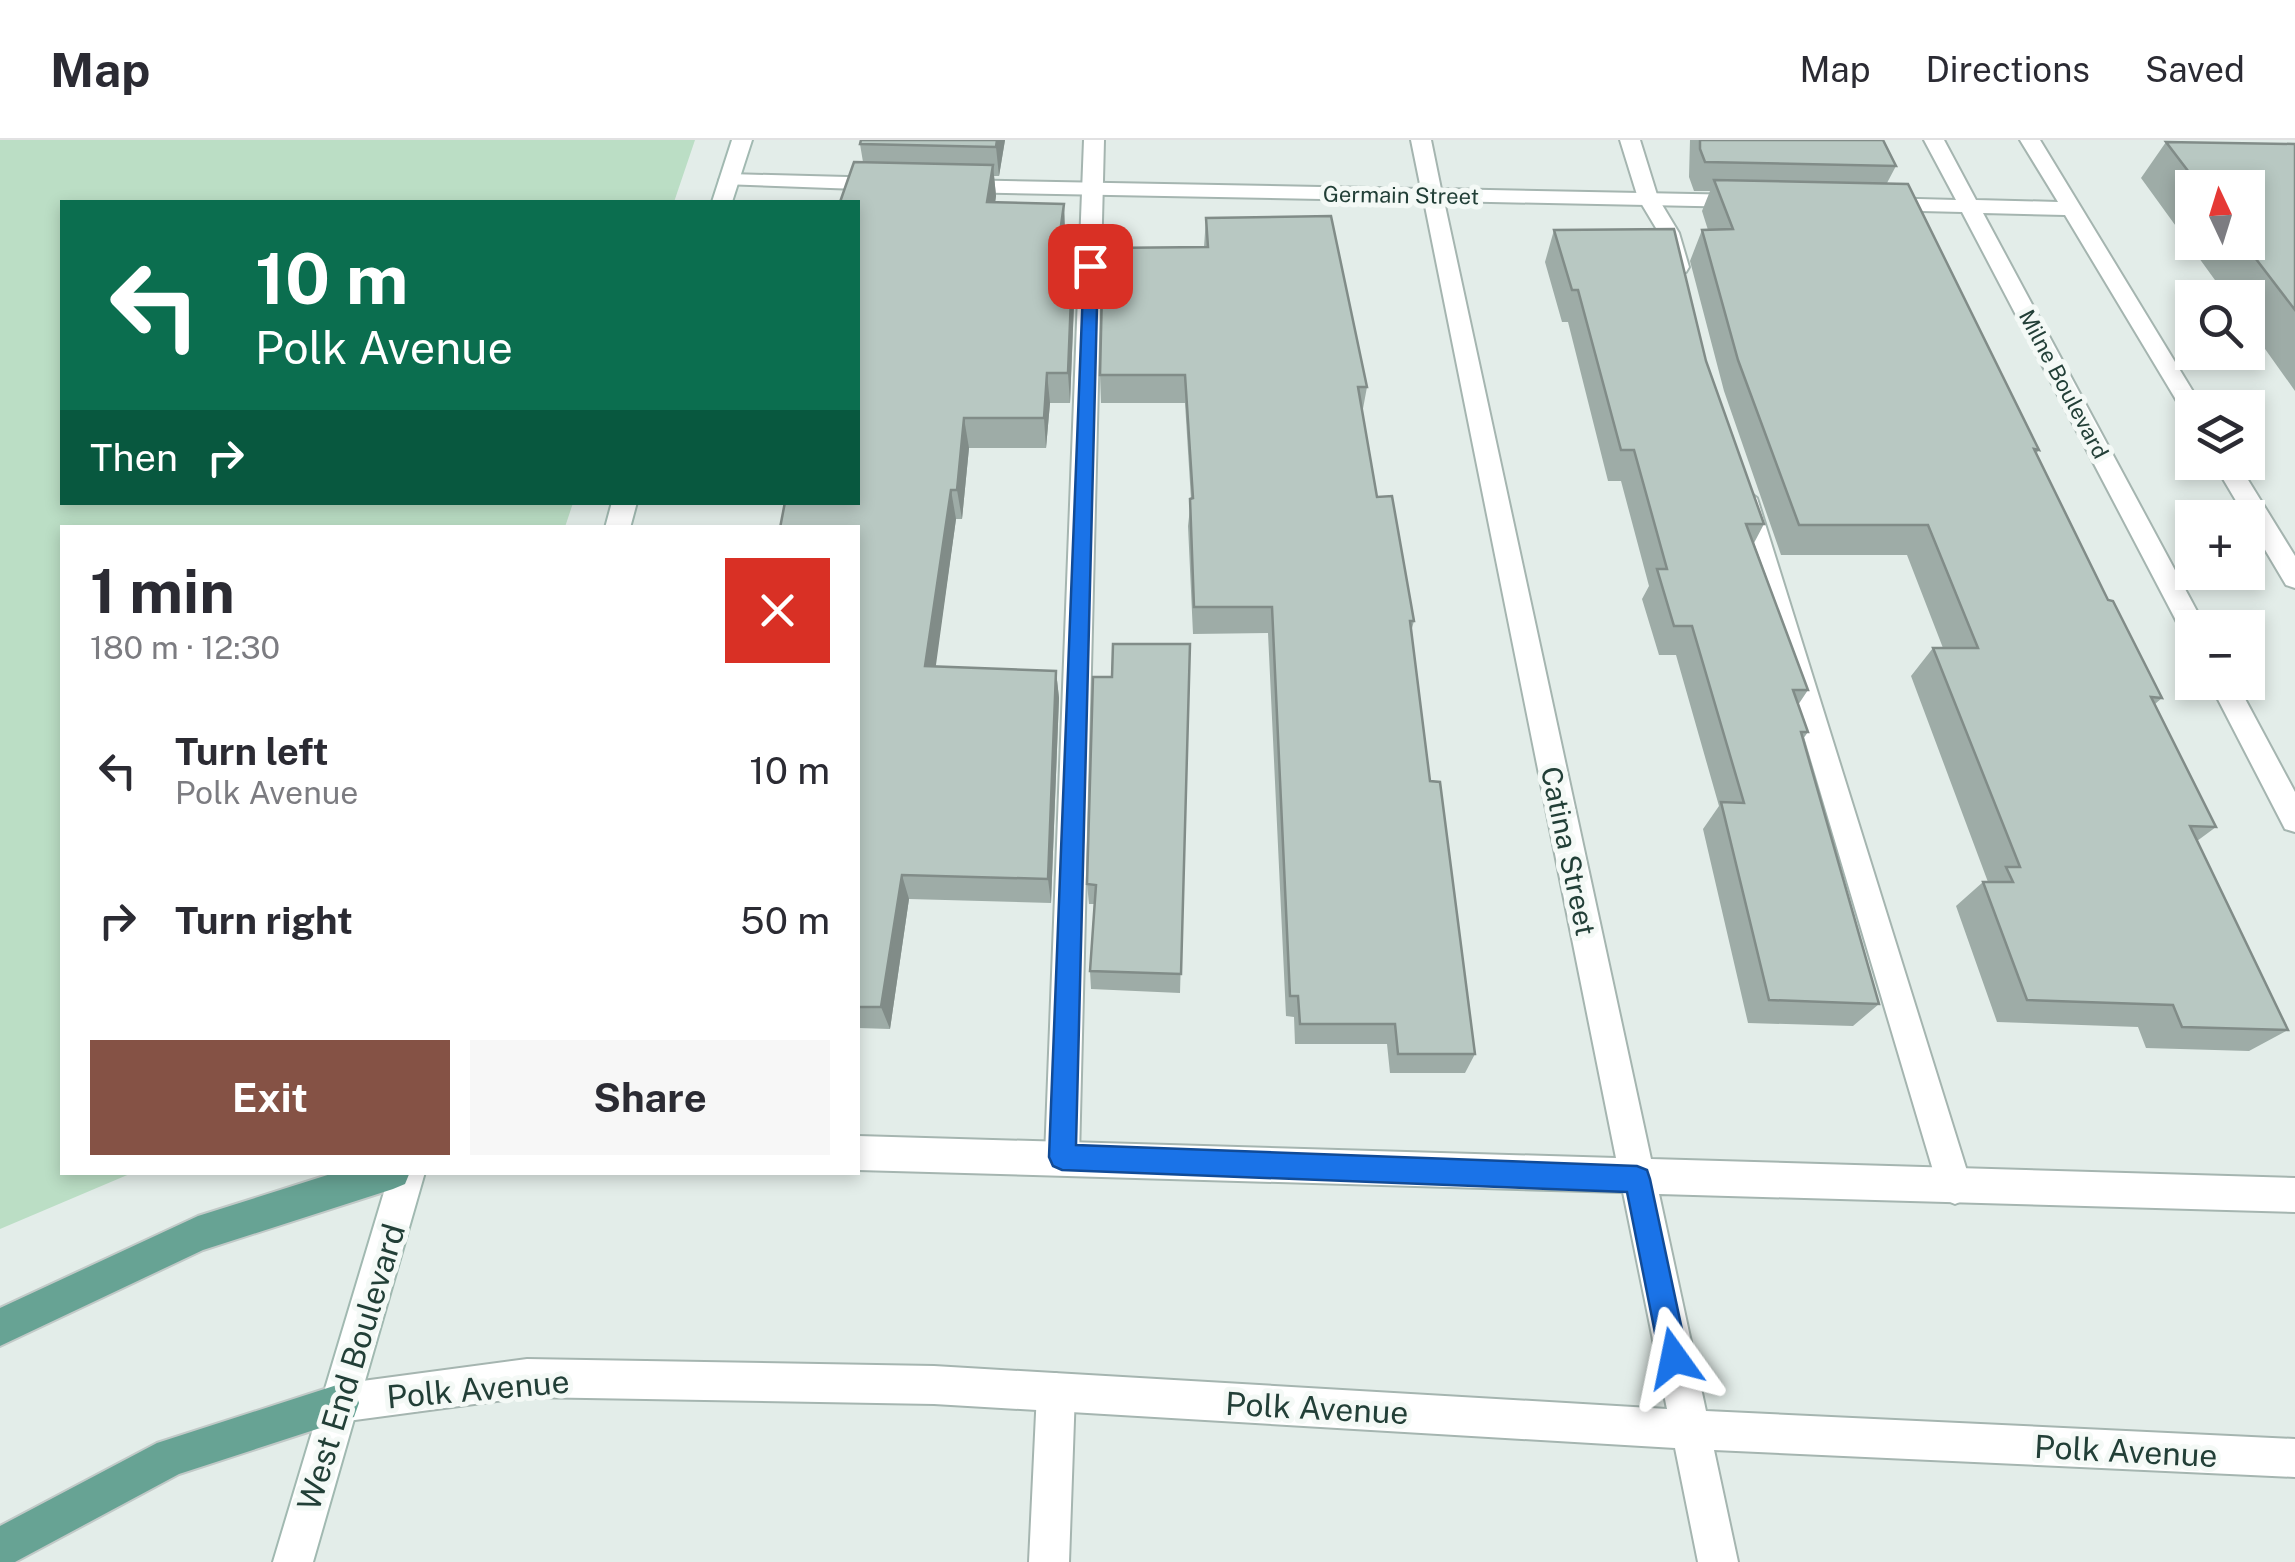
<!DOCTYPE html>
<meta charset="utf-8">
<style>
:root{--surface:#fff;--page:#f7f7f7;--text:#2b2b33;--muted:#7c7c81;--line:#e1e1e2;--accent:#855245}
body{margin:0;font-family:"Public Sans",sans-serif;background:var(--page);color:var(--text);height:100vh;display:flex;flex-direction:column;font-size:38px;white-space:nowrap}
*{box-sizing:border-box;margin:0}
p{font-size:32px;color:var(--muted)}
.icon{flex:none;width:55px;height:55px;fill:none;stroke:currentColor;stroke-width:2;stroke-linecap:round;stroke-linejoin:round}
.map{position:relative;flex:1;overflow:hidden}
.drawer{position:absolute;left:60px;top:385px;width:800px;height:650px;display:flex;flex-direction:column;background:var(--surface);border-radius:0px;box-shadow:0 5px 15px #0003}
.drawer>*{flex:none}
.top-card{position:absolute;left:60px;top:60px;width:800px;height:305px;border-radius:0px;box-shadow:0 5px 15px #0003;background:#0b6e4f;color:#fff;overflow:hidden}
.needle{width:65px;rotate:356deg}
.fabs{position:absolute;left:2175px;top:30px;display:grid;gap:20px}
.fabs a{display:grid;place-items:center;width:90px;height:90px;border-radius:0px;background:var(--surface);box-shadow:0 5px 15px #0003;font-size:50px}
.pin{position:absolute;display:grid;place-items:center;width:85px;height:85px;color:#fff;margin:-42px;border-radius:20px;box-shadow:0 5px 15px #0006}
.me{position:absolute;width:110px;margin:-55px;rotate:348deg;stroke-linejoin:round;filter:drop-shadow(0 0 8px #0008)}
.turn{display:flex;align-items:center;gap:35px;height:210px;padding:0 30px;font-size:45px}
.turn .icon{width:130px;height:130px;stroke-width:2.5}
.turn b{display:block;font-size:70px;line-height:85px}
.then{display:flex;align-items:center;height:95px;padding:0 30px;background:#0003;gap:20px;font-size:38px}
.round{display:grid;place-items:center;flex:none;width:105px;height:105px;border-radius:0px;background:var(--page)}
.overview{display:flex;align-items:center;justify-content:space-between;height:170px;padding:0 30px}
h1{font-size:60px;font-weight:700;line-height:75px}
.primary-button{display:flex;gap:20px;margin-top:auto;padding:20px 30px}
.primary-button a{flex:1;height:115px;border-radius:0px;background:var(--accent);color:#fff;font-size:40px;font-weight:700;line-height:115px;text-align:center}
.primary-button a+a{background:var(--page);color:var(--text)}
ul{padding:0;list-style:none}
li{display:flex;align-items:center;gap:30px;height:150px;padding:0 30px}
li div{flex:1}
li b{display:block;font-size:38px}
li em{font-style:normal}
header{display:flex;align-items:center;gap:60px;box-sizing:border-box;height:140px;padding:0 50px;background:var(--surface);border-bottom:2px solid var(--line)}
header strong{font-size:48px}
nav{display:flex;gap:55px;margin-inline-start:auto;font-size:35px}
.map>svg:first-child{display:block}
.green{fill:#bbdec5}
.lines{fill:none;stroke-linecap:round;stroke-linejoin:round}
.lane-casing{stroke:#a5b5b0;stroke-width:4}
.street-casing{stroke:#a5b5b0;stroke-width:4}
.secondary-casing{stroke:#a1b9b1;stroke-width:4}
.primary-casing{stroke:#c1c9c7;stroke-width:4}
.lane{fill:#fff;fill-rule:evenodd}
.street{fill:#fff;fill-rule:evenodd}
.secondary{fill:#fff;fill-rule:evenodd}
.primary{fill:#67a394;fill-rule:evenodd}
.wall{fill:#9eaca7;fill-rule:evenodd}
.shaded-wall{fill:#818c88}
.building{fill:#b8c8c2;stroke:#818c88;stroke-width:2.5}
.route{fill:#1a73e8;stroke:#114b97;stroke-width:2.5}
.labels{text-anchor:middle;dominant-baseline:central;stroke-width:10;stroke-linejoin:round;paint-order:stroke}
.far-street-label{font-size:22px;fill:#223f37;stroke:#f4f9f6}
.street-label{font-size:28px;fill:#223f37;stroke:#f4f9f6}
.near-street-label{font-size:32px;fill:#223f37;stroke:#f4f9f6}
</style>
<header>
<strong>Map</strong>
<nav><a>Map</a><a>Directions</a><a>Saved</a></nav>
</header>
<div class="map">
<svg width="2295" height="1422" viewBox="0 0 2295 1422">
<rect width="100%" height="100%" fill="#e3ede9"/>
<path class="green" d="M0,0H695L674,62H62V362L573,363L565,387L62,388V1032L132,1033L0,1089Z"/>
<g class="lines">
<g class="lane-casing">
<path id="lane" d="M1084,0H1104L1079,1017L1074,1029L1062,1034L1050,1029L1045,1017Z
M1620,0H1640L1658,58L1679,93L1689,127L1686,132L1678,133L1667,127L1659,93L1638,58Z
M1745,349L1757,358L1972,1047L1967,1059L1955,1064L1943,1059L1938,1047L1733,358Z
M1056,1233L1069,1239L1075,1252L1069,1422H1029L1037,1252L1043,1239Z"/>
</g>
<g class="street-casing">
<path id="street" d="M1411,0H1431L1441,49L1744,55L1754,61L1744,67L1444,61L1651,1019L2295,1038V1072L1659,1054L1706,1271L2295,1299V1337L1714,1310L1738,1422H1698L1675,1308L934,1264L527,1257L340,1282L326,1277L321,1263L326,1249L340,1244L527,1219L934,1226L1667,1269L1623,1052L858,1030V996L1616,1018L1424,61L956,52L946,46L956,40L1421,49Z
M1924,0H1944L1976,60L2058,62L2020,0H2040L2203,268H2192V276L2184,273L2065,75L1983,73L2206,488H2192V498L2184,495L2180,488L1962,72L1880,70L1870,64L1880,58L1956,60Z
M729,34L885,38L895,44L885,50L722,44L719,40Z
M2213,322H2237L2295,416V448L2286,445Z
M2209,542H2236L2295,652V692L2285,689Z"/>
</g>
<g class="secondary-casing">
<path id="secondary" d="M732,0H752L732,62H712Z
M612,362H637L630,388H605Z
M390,1032H425L313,1422H273Z"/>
</g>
<g class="primary-casing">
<path id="primary" d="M337,1032H410L405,1044L393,1049L203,1110L0,1206V1168L198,1076Z
M340,1244L354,1249L359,1263L354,1277L179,1334L15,1422H0V1386L157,1303Z"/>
</g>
<use href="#lane" class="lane"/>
<use href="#street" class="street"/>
<use href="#secondary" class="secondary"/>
<use href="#primary" class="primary"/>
</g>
<path class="wall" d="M1005,0L999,36H994L996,56L995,62L1064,64L1065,95L1064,107H1073L1075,138L1070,263H1050L1046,308H969L962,379H956L935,526L1056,531L1059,558L1051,763L909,759L890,889L858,888V388L863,22L860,4Z
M1690,0H1883L1896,26L1887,43L2039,310L2036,314L2108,460L2162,558L2155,564L2216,687L2197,701L2288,890L2249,911L2146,908L2138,887L1997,882L1956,766L1983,742H1988L1911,536L1933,508H1943L1907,415H1781L1724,251L1690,121L1702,90H1708L1702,71L1710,51H1694L1689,37Z
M2166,2L2295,4V251L2248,185V158H2228L2141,38ZM2192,48H2248V102H2192Z
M1206,78L1367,247L1362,274L1377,357L1414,481L1411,492L1430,641L1475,914L1465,933H1390L1387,904H1295L1294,877L1286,876L1268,493L1193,494L1188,386L1191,359L1185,263H1101L1100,235L1204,107Z
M1554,90L1706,221L1764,384L1754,403L1808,550L1798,565L1808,592L1803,599L1879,864L1853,886L1748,883L1703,689L1719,666L1676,515H1659L1642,459L1649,446L1621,341H1608L1568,182H1562L1545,122Z
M1190,504L1180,853L1091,849L1090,831L1094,764H1089L1087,744L1112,537Z"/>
<path class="shaded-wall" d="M997,0H1005L999,36L996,7Z
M993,25L996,56L991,93L987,62Z
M1064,64L1065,95L1060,138L1058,107Z
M1073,107L1075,138L1070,263L1068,233Z
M1047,233L1050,263L1046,308L1044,278Z
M964,278L969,308L962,379L957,350Z
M951,350L956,379L932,554L925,526Z
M1056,531L1059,558L1051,763L1048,739Z
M902,735L909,759L890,889L881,867Z"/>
<path class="building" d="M861,0H997L996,7L860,4Z
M1700,0H1883L1896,26L1705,22L1700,9Z
M2166,2L2295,4V170L2243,102H2248V48H2201Z
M854,22L993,25L987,62L1064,64L1058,107H1073L1068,233H1047L1044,278H964L957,350H951L925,526L1056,531L1048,739L902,735L881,867H858V388H780L785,362H858V62H840Z
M1714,40L1908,44L2039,310L2034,309L2108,460L2113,461L2162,558L2151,557L2216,687L2190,686L2288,890L2182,887L2173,865L2027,860L1983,742H2013L2006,727H2020L1933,508H1978L1928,385H1799L1738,220L1702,90L1733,89Z
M1331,76L1367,247H1358L1377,357L1392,356L1414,481H1410L1430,641L1440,642L1475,914H1398L1395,884H1300L1298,856H1290L1272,467H1194L1190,359L1193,358L1185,235H1100L1103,108L1208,107L1206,78Z
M1674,89L1706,221L1764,384H1746L1808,550H1793L1808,592H1801L1879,864L1769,860L1721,662L1744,663L1692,486H1674L1657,429H1667L1634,310H1621L1578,150H1572L1554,90Z
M1113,504H1190L1181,834L1090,831L1096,745L1087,744L1093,537H1112Z"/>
<path class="route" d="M1084,123L1098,126L1076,1005L1637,1026L1647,1030L1650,1039L1688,1218L1684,1229L1674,1233L1664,1229L1660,1218L1627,1052L1062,1030L1053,1026L1049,1017Z"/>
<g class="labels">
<g class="far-street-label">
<text transform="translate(1401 55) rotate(1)">Germain Street</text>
<text transform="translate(2064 244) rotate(62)">Milne Boulevard</text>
</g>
<g class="street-label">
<text transform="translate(1569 711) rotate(78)">Catina Street</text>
</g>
<g class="near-street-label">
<text transform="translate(351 1227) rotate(-73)">West End Boulevard</text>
<text transform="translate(478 1249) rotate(-5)">Polk Avenue</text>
<text transform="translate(1317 1268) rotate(3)">Polk Avenue</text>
<text transform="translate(2126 1311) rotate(3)">Polk Avenue</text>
</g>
</g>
</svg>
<div class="fabs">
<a><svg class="needle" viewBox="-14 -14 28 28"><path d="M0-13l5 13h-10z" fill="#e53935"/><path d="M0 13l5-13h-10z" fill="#7c7c81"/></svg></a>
<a><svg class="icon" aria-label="search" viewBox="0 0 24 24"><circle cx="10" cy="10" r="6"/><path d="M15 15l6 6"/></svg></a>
<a><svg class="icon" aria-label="layers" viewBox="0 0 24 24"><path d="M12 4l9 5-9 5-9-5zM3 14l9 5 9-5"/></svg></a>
<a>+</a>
<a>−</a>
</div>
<div class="pin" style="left:1090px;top:126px;background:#d93025"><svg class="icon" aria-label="arrive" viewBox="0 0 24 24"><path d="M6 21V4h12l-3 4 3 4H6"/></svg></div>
<svg class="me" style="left:1674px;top:1218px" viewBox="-20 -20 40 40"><path d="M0-17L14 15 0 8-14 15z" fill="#1a73e8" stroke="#fff" stroke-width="4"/></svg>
<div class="top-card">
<div class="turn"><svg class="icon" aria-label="left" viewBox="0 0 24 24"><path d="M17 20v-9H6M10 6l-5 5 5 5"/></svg><div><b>10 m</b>Polk Avenue</div></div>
<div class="then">Then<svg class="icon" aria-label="right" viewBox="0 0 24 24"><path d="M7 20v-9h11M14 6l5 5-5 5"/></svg></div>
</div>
<section class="drawer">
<div class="overview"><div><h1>1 min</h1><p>180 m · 12:30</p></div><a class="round" style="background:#d93025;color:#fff"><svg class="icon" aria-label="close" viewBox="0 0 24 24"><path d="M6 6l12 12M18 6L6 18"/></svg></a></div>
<ul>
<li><svg class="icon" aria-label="left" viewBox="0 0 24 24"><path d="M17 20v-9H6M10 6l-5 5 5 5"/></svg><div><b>Turn left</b><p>Polk Avenue</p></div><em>10 m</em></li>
<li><svg class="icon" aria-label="right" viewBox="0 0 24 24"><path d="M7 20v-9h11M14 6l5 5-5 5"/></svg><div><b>Turn right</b></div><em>50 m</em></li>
</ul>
<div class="primary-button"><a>Exit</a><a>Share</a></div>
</section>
</div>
